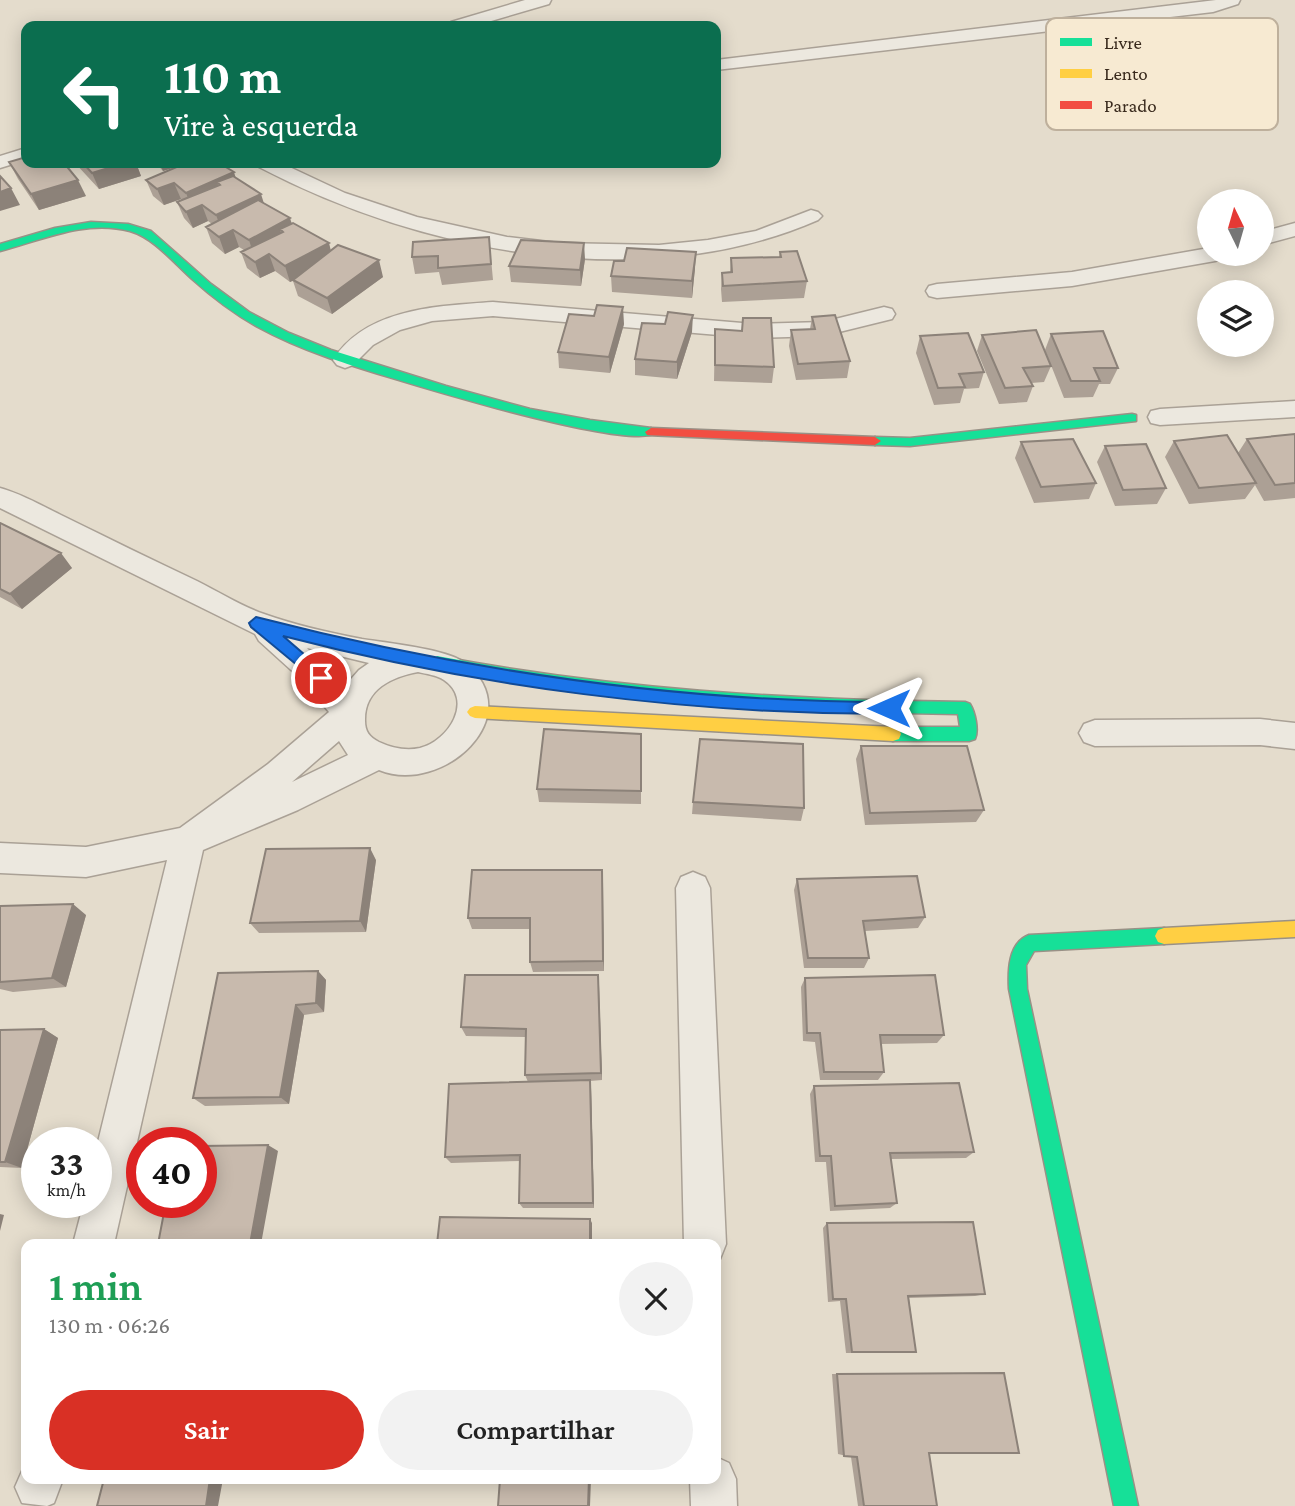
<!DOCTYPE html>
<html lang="pt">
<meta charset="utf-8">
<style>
:root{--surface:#fff;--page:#f2f2f2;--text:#222;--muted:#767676;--accent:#d93025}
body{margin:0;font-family:"Crimson Pro",serif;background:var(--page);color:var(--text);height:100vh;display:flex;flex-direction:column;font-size:26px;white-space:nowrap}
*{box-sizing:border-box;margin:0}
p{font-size:23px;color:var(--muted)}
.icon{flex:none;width:38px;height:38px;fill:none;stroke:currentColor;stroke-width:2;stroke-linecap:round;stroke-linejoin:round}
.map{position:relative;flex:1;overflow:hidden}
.side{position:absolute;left:21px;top:1239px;width:700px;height:245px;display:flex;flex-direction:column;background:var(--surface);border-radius:14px;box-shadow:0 4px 18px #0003}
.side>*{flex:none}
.hud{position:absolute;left:21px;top:21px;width:700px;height:147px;border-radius:14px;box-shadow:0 4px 18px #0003;background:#0b6e4f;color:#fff;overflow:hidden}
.needle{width:46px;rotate:355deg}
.fabs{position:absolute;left:1197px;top:189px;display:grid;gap:14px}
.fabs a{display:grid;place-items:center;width:77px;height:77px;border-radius:50%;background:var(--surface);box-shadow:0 4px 18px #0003;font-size:35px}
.speed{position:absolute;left:21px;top:1127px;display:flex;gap:14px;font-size:35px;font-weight:700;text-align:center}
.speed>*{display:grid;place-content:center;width:91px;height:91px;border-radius:50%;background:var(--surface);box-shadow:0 4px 18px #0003;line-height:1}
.speed small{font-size:18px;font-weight:400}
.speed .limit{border:10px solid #d22;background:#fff;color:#111}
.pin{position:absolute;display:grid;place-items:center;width:60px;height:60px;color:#fff;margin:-30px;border:4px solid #fff;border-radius:50%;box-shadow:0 2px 7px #0007}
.me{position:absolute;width:77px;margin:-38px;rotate:270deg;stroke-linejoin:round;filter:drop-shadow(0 0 5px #0008)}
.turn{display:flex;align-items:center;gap:24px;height:147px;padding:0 28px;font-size:32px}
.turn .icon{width:91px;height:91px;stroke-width:2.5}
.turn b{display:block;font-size:49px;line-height:60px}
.round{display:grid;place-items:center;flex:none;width:74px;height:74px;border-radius:37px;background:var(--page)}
.head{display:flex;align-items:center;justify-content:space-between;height:119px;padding:0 28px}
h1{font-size:42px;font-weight:600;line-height:52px;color:#1e9e55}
.cta{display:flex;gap:14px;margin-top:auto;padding:14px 28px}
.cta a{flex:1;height:80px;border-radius:42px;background:var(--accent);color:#fff;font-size:28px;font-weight:600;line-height:80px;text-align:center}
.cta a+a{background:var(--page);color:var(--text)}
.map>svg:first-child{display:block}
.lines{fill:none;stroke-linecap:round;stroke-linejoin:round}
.street-casing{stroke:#aaa196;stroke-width:3}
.fast-casing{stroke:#999186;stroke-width:3}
.slow-casing{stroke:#999186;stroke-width:3}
.jam-casing{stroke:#999186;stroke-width:3}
.street{fill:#ece8df;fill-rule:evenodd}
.fast{fill:#16e098;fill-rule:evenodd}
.slow{fill:#ffcf43;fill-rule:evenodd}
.jam{fill:#f24e42;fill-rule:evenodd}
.wall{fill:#aca095}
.shaded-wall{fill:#8c8279}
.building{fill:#c8baad;stroke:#8c8279;stroke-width:2}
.route{fill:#1a73e8;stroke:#114b97;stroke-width:2}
.key{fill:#f7ead2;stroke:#beb09c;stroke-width:2}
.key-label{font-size:19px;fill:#392a1d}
</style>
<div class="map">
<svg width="1295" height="1506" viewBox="0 0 1295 1506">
<rect width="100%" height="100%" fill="#e4dccc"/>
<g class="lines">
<g class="street-casing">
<path id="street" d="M525,0H551L549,4L474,26H448L451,22Z
M1216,0H1240L1238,4L1213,12L716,70V60Z
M26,148V160L0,168V156Z
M256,163H281L345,193L417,217L507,237L558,243L659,245L708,240L756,231L811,210L818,212L822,216L818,220C643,296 423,253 259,167Z
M1295,223V236L1262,245V232Z
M1209,248V254H1226L1223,259L1215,261L1072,286L937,298L929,296L926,291L929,286L937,284L1072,272Z
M493,302L754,324L823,322L884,307L892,309L895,314L892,319L823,336L754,338L493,316L432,321L400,330L373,345L353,365L345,368L337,365L333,360C366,308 438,306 493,302Z
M1295,401V417L1160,425L1151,423L1148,417L1151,411L1160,409Z
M0,488C22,494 42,506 63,516C108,538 152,560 197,581C219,592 241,606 264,614C295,625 330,633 362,639C387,643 447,649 465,663C531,716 442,796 379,770L298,810L203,850L114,1244H73L84,1202H96V1150L167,860L86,877L0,873V843L86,847L180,828L268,764L329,712L301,679L259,641L255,634L0,508ZM307,648L369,663L359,670L344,687ZM418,672C426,674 437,675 444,680C474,700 449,741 420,748C406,751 392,748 379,742C369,737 365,731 365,721C364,690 391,677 418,672ZM339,741L348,755L292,782Z
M1260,719L1295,723V749L1260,745L1095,746L1084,742L1079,733L1084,724L1095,720Z
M693,872L705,877L710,888L726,1244L720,1259L716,1260V1244H684L676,888L681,877Z
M716,1457L729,1463L736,1479L737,1506H691L690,1479H716Z
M26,1462V1479H63L54,1503L47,1506L22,1503L15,1487Z"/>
</g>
<g class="fast-casing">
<path id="fast" d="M91,222L128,224L151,231L211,284L249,312L289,333L331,350L446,386L530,409L590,420L651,428L657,432C634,455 365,371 324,356C301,348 278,338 256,326C233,313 212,297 192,279C173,262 154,238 130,231C85,219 42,240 0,251V244L55,228Z
M1132,414L1136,415V421L910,446L875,445L869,441L875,437L910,438Z
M437,656C612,689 787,700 965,702L970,704C975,712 979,730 975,739L969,741H893L887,739L885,734L887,729L893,727H960L958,714C783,712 610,701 437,668L430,662Z
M1164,928L1170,930L1173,936L1170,942L1164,944L1034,951L1026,965L1027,989L1138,1506H1114L1009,989C1008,971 1008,943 1029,935Z"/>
</g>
<g class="slow-casing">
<path id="slow" d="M475,706L893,727L899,729L901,734L899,739L893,741L475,718L470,716L467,712L470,708Z
M1295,921V937L1164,944L1158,942L1155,936L1158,930L1164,928Z"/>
</g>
<g class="jam-casing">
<path id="jam" d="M651,428L875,437L881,441L875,445L647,435L645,432Z"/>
</g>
<use href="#street" class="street"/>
<use href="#fast" class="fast"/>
<use href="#slow" class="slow"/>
<use href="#jam" class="jam"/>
</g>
<path class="wall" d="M9,162L86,196L39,210L18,179Z
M75,163H136L141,176L99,189Z
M156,163H219L264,203L331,251L383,277L332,314L298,296L293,281L290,282L275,271L260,278L247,268L241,252L244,250L239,247L225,254L212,243L206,227L212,224L208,221L193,228L184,218L177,202L182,200L181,199L164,205L153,196L146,180L180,165L163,171Z
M489,237L493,280L442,285L439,272L415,274L412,257Z
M780,252L807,281L804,298L722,302L721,289L722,273L730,272L731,258L779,257Z
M585,259L581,286L511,282L509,266Z
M624,261L695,268L692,298L612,292L611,276Z
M812,317L850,361L847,378L796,380L789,346L791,330L810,329Z
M624,324L610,373L559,368L558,352Z
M715,329L742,331L774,367L772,383L714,381Z
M692,332L677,379L635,375V359Z
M1051,334L1118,368L1110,384H1099L1093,397L1064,398L1045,350Z
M982,335L1051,366L1044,382L1031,383L1033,386L1027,402L999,404L977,351Z
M920,336L984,372L979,388L964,389L960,403L934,405L916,353Z
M1295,434V498L1264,501L1255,485L1245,499L1189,504L1165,457L1174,441L1238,453L1247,439Z
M1021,442L1096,483L1089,499L1034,503L1015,458Z
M1105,446L1166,488L1157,504L1115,506L1097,462Z
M0,523L72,568L22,609L0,597Z
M641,734V804L539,802L537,789Z
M861,746L984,810L976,822L865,825L856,759Z
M693,802L804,808L801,821L692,814Z
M376,860L366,932L259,933L250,923Z
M602,870L604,971L533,972L530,962V929H472L468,918Z
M797,879L925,917L918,928L865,931L869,958L864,968H804L794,890Z
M0,906L86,915L66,987L13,992L0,989Z
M318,971L326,980L324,1012L304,1015L289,1104L205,1106L193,1098Z
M598,975L602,1080L590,1081L591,1088L594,1208H523L519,1203L520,1161L451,1163L445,1157L528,1082L525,1075L526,1037L466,1036L461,1027Z
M805,978L944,1035L937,1043L881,1044L884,1072L878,1080H820L815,1042L803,1041L801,987Z
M44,1029L58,1038L22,1168L0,1167V1030Z
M814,1086L974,1152L966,1158L890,1159L897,1203L890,1208L830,1211L826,1162H815L810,1094Z
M827,1223L985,1294L975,1296L909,1298L916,1352L909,1353H846L840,1301L828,1302L823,1228Z
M1004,1373L929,1453L937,1506H858L851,1457L838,1454L832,1374Z"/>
<path class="shaded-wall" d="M125,163H136L141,176L99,189L92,173Z
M160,163H188L163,171Z
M234,172L239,189L220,185L217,182L222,196L202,205L208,221L193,228L186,212L192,209L186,193Z
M78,180L86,196L39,210L31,194Z
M174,183L181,199L164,205L157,189Z
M11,188L20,205L0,211V192Z
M261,194L266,210L222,231L216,215Z
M290,218L295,234L280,229L283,241L254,256L249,240Z
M233,230L239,247L225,254L219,237Z
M329,243L333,259L290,282L285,266Z
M584,243L585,259L581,286L580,270Z
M696,252L695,268L692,298V281Z
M269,254L275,271L260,278L255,262Z
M379,260L383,277L332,314L327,298Z
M623,307L624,324L610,373L609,357Z
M693,315L692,332L677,379V362Z
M61,553L72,568L22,609L10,594Z
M370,848L376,860L366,932L360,921Z
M602,870L603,882L604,971L603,961Z
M73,904L86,915L66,987L52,978Z
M318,971L326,980L324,1012L316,1003Z
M598,975L599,985L602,1080L601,1073Z
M296,1005L304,1015L289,1104L280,1097Z
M44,1029L58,1038L22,1168L5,1162Z
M590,1080L591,1088L594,1208L593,1203Z
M268,1145L278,1151L261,1244H250Z
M0,1214L4,1215L0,1231Z
M590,1219L592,1223V1244H590Z
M210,1479H223L218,1506H206Z
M589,1479H591L590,1506H588Z"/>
<path class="building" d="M26,157V163H64L78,180L31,194L9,162Z
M83,163H125L92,173Z
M186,163H219L234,172L186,193L174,183L157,189L146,180Z
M0,176L11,188L0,192Z
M233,176L261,194L216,215L202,205L186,212L177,202L220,185L217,182Z
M258,200L290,218L249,240L233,230L219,237L206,227Z
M293,223L329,243L285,266L269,254L255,262L241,252L283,232L280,229Z
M489,237L491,264L438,268V256L412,257L413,242Z
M521,240L584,243L580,270L509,266Z
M338,245L379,260L327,298L293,280Z
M627,248L696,252L692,281L611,276L614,261H624Z
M797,251L807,281L723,286L722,273L732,272L731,258L781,257L780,252Z
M597,305L623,307L609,357L558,352L569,314L594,316Z
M668,312L693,315L677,362L635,359L642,323L665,324Z
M835,315L850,361L798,364L791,330L815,329L812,317Z
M743,318H771L774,367L715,365V329L742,331Z
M1036,330L1051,366L1023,368L1033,386L1005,388L982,335Z
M1103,331L1118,368H1094L1100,381H1071L1051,334Z
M968,333L984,372L959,374L965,387L938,388L920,336Z
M1295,434V483L1275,485L1247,439Z
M1227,435L1256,483L1199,488L1174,441Z
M1073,439L1096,483L1041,487L1021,442Z
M1146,444L1166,488L1123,490L1105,446Z
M0,523L61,553L10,594L0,589Z
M544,729L641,734V791L537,789Z
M700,739L803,744L804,808L693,802Z
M861,746H967L984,810L870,813Z
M370,848L360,921L250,923L266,849Z
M472,870H602L603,961L530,962V918H468Z
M917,876L925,917L863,921L869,958H808L797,879Z
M73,904L52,978L0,982V906Z
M318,971L316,1003L296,1005L280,1097L193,1098L218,973Z
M465,975H598L601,1073L525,1075L526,1029L461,1027Z
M935,975L944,1035H880L884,1072H824L820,1033H807L805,978Z
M44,1029L5,1162H0V1030Z
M590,1080L593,1203H519L520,1155L445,1157L449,1084Z
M959,1083L974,1152L890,1153L897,1203L835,1206L831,1156H820L814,1086Z
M268,1145L250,1244H158L166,1202H201V1146Z
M440,1217L590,1219V1244H437Z
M973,1222L985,1294L908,1296L916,1352H852L846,1299H833L827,1223Z
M1004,1373L1019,1453H929L937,1506H864L857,1457L844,1456L837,1374Z
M104,1479H210L206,1506H97Z
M500,1479H589L588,1506H498Z"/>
<path class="route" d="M256,617C462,670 677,702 889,702L897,708L889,714C687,714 479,687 283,636L327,674L329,678L327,683L321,685L251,627L249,623Z"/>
<rect x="1046" y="18" width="232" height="112" rx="10" class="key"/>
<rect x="1060" y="38" width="32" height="8" fill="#16e098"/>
<rect x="1060" y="69" width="32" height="9" fill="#ffcf43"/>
<rect x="1060" y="101" width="32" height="8" fill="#f24e42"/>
<g class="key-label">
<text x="1104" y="49">Livre</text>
<text x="1104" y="80">Lento</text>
<text x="1104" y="112">Parado</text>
</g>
</svg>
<div class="fabs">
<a><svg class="needle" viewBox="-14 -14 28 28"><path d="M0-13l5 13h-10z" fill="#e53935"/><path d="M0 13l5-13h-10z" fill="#767676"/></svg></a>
<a><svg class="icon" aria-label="layers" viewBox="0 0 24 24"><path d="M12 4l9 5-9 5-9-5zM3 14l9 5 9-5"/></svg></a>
</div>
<div class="speed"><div>33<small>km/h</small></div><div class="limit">40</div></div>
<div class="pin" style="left:321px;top:678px;background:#d93025"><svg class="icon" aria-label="arrive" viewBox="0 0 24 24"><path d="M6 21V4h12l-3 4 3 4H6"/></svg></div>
<svg class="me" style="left:889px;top:708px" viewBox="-20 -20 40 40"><path d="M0-17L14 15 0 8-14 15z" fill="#1a73e8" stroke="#fff" stroke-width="4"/></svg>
<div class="hud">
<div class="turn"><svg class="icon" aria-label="left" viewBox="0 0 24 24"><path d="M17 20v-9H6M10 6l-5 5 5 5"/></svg><div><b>110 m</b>Vire à esquerda</div></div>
</div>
<section class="side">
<div class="head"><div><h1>1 min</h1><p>130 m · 06:26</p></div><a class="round"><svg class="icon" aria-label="close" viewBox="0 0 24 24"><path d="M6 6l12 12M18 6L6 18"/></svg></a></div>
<div class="cta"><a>Sair</a><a>Compartilhar</a></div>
</section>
</div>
